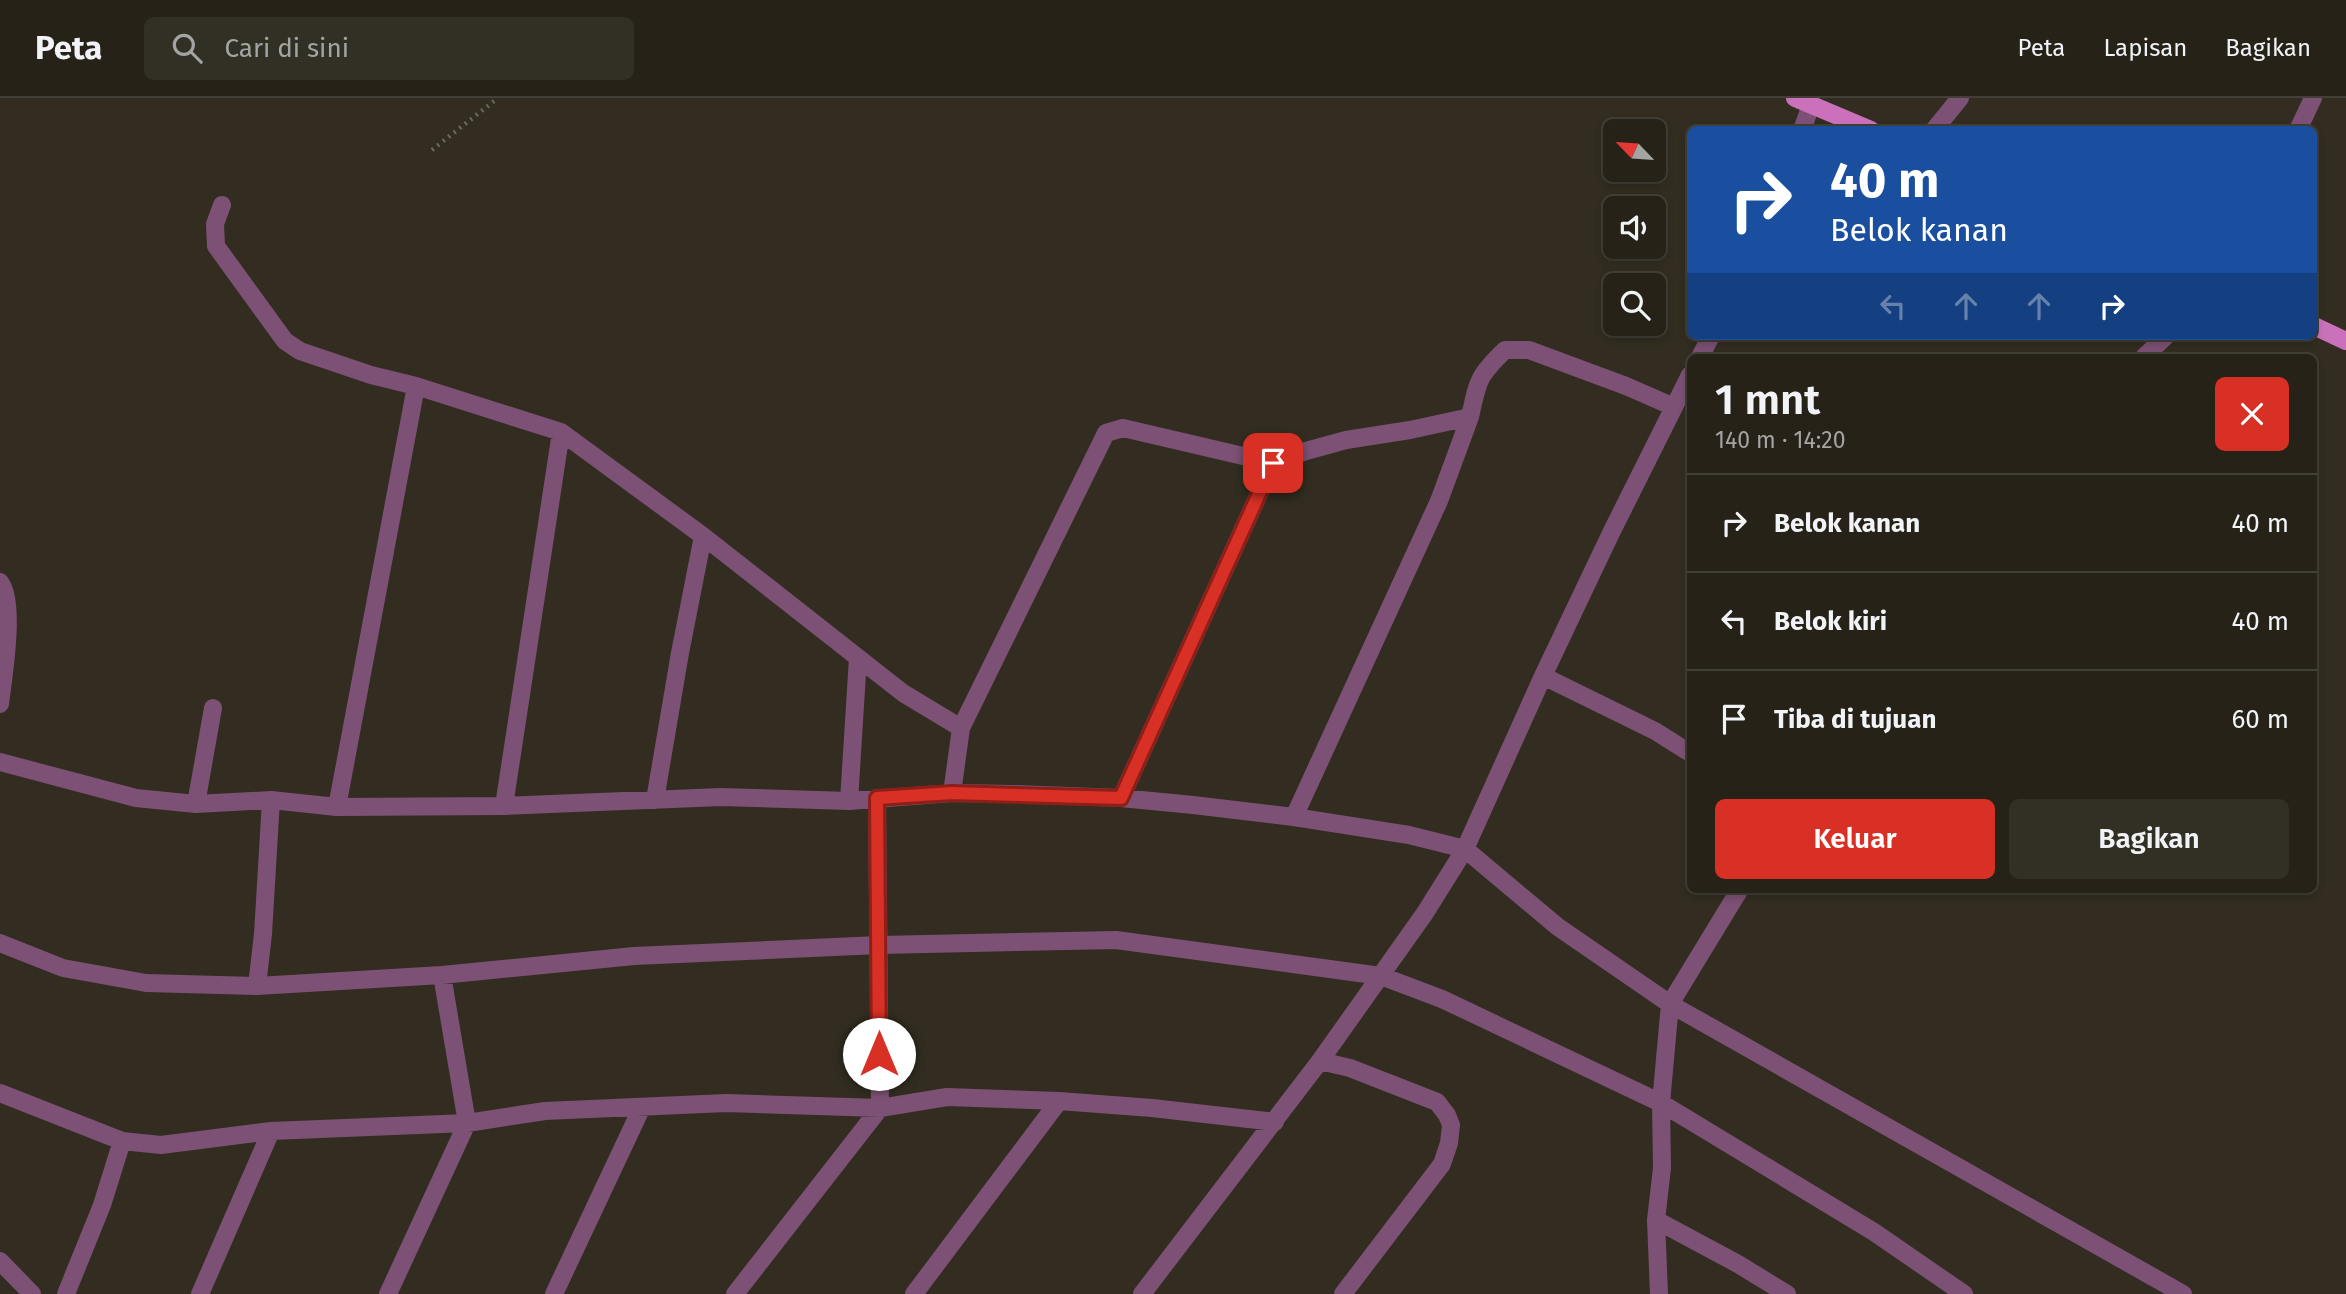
<!DOCTYPE html>
<html lang="id">
<meta charset="utf-8">
<style>
:root{--surface:#262218;--page:#322f25;--text:#f1f3f6;--muted:#a4a4a2;--line:#423f37;--accent:#d93025}
body{margin:0;font-family:"Fira Sans",sans-serif;background:var(--page);color:var(--text);height:100vh;display:flex;flex-direction:column;font-size:26px;white-space:nowrap}
*{box-sizing:border-box;margin:0}
p{font-size:23px;color:var(--muted)}
.icon{flex:none;width:38px;height:38px;fill:none;stroke:currentColor;stroke-width:2;stroke-linecap:round;stroke-linejoin:round}
.map{position:relative;flex:1;overflow:hidden}
.drawer{position:absolute;left:1687px;top:256px;width:630px;height:539px;display:flex;flex-direction:column;background:var(--surface);border-radius:10px;box-shadow:0 4px 10px #0003,0 0 0 2px var(--line)}
.drawer>*{flex:none}
.banner{position:absolute;left:1687px;top:28px;width:630px;height:214px;border-radius:10px;box-shadow:0 4px 10px #0003,0 0 0 2px var(--line);background:#1a4fa0;color:#fff;overflow:hidden}
.needle{width:46px;rotate:295deg}
.fabs{position:absolute;left:1603px;top:21px;display:grid;gap:14px}
.fabs a{display:grid;place-items:center;width:63px;height:63px;border-radius:10px;background:var(--surface);box-shadow:0 4px 10px #0003,0 0 0 2px var(--line);font-size:35px}
.pin{position:absolute;display:grid;place-items:center;width:60px;height:60px;color:#fff;margin:-30px;border-radius:14px;box-shadow:0 4px 10px #0006}
.me{position:absolute;width:77px;margin:-38px;rotate:0deg;stroke-linejoin:round;filter:drop-shadow(0 0 5px #0008)}
.turn{display:flex;align-items:center;gap:24px;height:147px;padding:0 28px;font-size:32px}
.turn .icon{width:91px;height:91px;stroke-width:2.5}
.turn b{display:block;font-size:49px;line-height:60px}
.lanes{display:flex;align-items:center;height:66px;padding:0 28px;background:#0003;justify-content:center;gap:35px;direction:ltr}
.lanes .off{opacity:.35}
.round{display:grid;place-items:center;flex:none;width:74px;height:74px;border-radius:10px;background:var(--page)}
.summary{display:flex;align-items:center;justify-content:space-between;height:119px;padding:0 28px}
h1{font-size:42px;font-weight:600;line-height:52px}
.action{display:flex;gap:14px;margin-top:auto;padding:14px 28px}
.action a{flex:1;height:80px;border-radius:10px;background:var(--accent);color:#fff;font-size:28px;font-weight:600;line-height:80px;text-align:center}
.action a+a{background:var(--page);color:var(--text)}
ul{padding:0;list-style:none}
li{display:flex;align-items:center;gap:21px;height:98px;padding:0 28px;border-top:2px solid var(--line)}
li div{flex:1}
li b{display:block;font-size:26px}
li em{font-style:normal}
header{display:flex;align-items:center;gap:42px;box-sizing:border-box;height:98px;padding:0 35px;background:var(--surface);border-bottom:2px solid var(--line)}
header strong{font-size:33px}
nav{display:flex;gap:38px;margin-inline-start:auto;font-size:24px}
.search{width:490px;height:63px;background:var(--page);display:flex;align-items:center;gap:18px;box-sizing:border-box;padding:0 24px;border-radius:10px;color:var(--muted);font-size:26px}
.map>svg:first-child{display:block}
.lines{fill:none;stroke-linecap:round;stroke-linejoin:round}
.path{stroke:#6c675c;stroke-width:4.5;stroke-dasharray:2 5;stroke-linecap:butt}
.minor{stroke:#7d5175;stroke-width:18}
.major{stroke:#cb71bc;stroke-width:18}
.route-casing{stroke:#8d1f18;stroke-width:18}
.route{stroke:#d93025;stroke-width:12}
</style>
<header>
<strong>Peta</strong>
<div class="search"><svg class="icon" aria-label="search" viewBox="0 0 24 24"><circle cx="10" cy="10" r="6"/><path d="M15 15l6 6"/></svg>Cari di sini</div>
<nav><a>Peta</a><a>Lapisan</a><a>Bagikan</a></nav>
</header>
<div class="map">
<svg width="2346" height="1196" viewBox="0 0 2346 1196">
<rect width="100%" height="100%" fill="#322d20"/>
<g class="lines">
<path class="path" d="M432,52L498,0"/>
<path class="minor" d="M1802,32L1811,7
M1934,32L1960,0
M2298,32L2313,0
M222,107L215,126L216,148L285,243L300,253L371,277L416,288L561,334L703,438L680,555L655,702
M1700,259L1711,238
M2144,259L2166,238
M1470,319C1478,282 1478,278 1505,252H1529L1626,288L1674,309
M703,438L903,595L961,630
M0,484C16,504 3,580 0,606
M1543,578L1655,633L1690,655
M0,664L136,700L196,706L271,702L337,709L504,708L721,699L849,703L952,695L1014,696L1121,700L1193,707L1294,719L1409,737L1465,751L1558,829L1670,906L2183,1196
M952,695L961,630L1106,335L1123,330L1273,365L1306,353L1346,342L1410,332L1470,319L1439,403L1294,719
M1121,700L1273,365
M849,703L858,560
M196,706L213,610
M504,708L561,334
M337,709L416,288
M0,845L63,870L146,885L257,888L442,877L634,858L879,847L1116,842L1381,878L1442,901L1661,1005L1874,1134L1964,1196
M257,888L263,836L271,702
M1320,963L1350,970L1437,1004L1447,1017L1451,1027L1449,1045L1442,1066L1343,1196
M0,995L122,1043L161,1047L271,1033L467,1025L545,1013L726,1005L880,1010L947,999L1059,1003L1152,1010L1275,1024
M1656,1122L1738,1166L1787,1196
M0,1163L32,1196
M66,1196L102,1107L122,1043
M200,1196L271,1033
M388,1196L467,1025L442,877
M554,1196L642,1009
M735,1196L880,1010L877,700
M914,1196L1059,1003
M1142,1196L1320,963L1425,815L1465,751L1543,578L1611,435L1690,277
M1659,1196L1656,1122L1662,1070L1661,1005L1670,906L1740,791"/>
<path class="major" d="M1795,0L1871,32
M2314,228L2346,243"/>
</g>
<g class="lines">
<g class="route-casing">
<path id="route" d="M879,956L877,700L952,695L1121,700L1273,365"/>
</g>
<use href="#route" class="route"/>
</g>
</svg>
<div class="fabs">
<a><svg class="needle" viewBox="-14 -14 28 28"><path d="M0-13l5 13h-10z" fill="#e53935"/><path d="M0 13l5-13h-10z" fill="#a4a4a2"/></svg></a>
<a><svg class="icon" aria-label="sound" viewBox="0 0 24 24"><path d="M4 9h4l5-4v14l-5-4H4zM17 9q2 3 0 6"/></svg></a>
<a><svg class="icon" aria-label="search" viewBox="0 0 24 24"><circle cx="10" cy="10" r="6"/><path d="M15 15l6 6"/></svg></a>
</div>
<div class="pin" style="left:1273px;top:365px;background:#d93025"><svg class="icon" aria-label="arrive" viewBox="0 0 24 24"><path d="M6 21V4h12l-3 4 3 4H6"/></svg></div>
<svg class="me" style="left:879px;top:956px" viewBox="-20 -20 40 40"><circle r="19" fill="#fff"/><path d="M0-13L10 11 0 6-10 11z" fill="#d93025"/></svg>
<div class="banner">
<div class="turn"><svg class="icon" aria-label="right" viewBox="0 0 24 24"><path d="M7 20v-9h11M14 6l5 5-5 5"/></svg><div><b>40 m</b>Belok kanan</div></div>
<div class="lanes"><svg class="icon off" aria-label="left" viewBox="0 0 24 24"><path d="M17 20v-9H6M10 6l-5 5 5 5"/></svg><svg class="icon off" aria-label="ahead" viewBox="0 0 24 24"><path d="M12 20V5M6 11l6-6 6 6"/></svg><svg class="icon off" aria-label="ahead" viewBox="0 0 24 24"><path d="M12 20V5M6 11l6-6 6 6"/></svg><svg class="icon" aria-label="right" viewBox="0 0 24 24"><path d="M7 20v-9h11M14 6l5 5-5 5"/></svg></div>
</div>
<section class="drawer">
<div class="summary"><div><h1>1 mnt</h1><p>140 m · 14:20</p></div><a class="round" style="background:#d93025;color:#fff"><svg class="icon" aria-label="close" viewBox="0 0 24 24"><path d="M6 6l12 12M18 6L6 18"/></svg></a></div>
<ul>
<li><svg class="icon" aria-label="right" viewBox="0 0 24 24"><path d="M7 20v-9h11M14 6l5 5-5 5"/></svg><div><b>Belok kanan</b></div><em>40 m</em></li>
<li><svg class="icon" aria-label="left" viewBox="0 0 24 24"><path d="M17 20v-9H6M10 6l-5 5 5 5"/></svg><div><b>Belok kiri</b></div><em>40 m</em></li>
<li><svg class="icon" aria-label="arrive" viewBox="0 0 24 24"><path d="M6 21V4h12l-3 4 3 4H6"/></svg><div><b>Tiba di tujuan</b></div><em>60 m</em></li>
</ul>
<div class="action"><a>Keluar</a><a>Bagikan</a></div>
</section>
</div>
